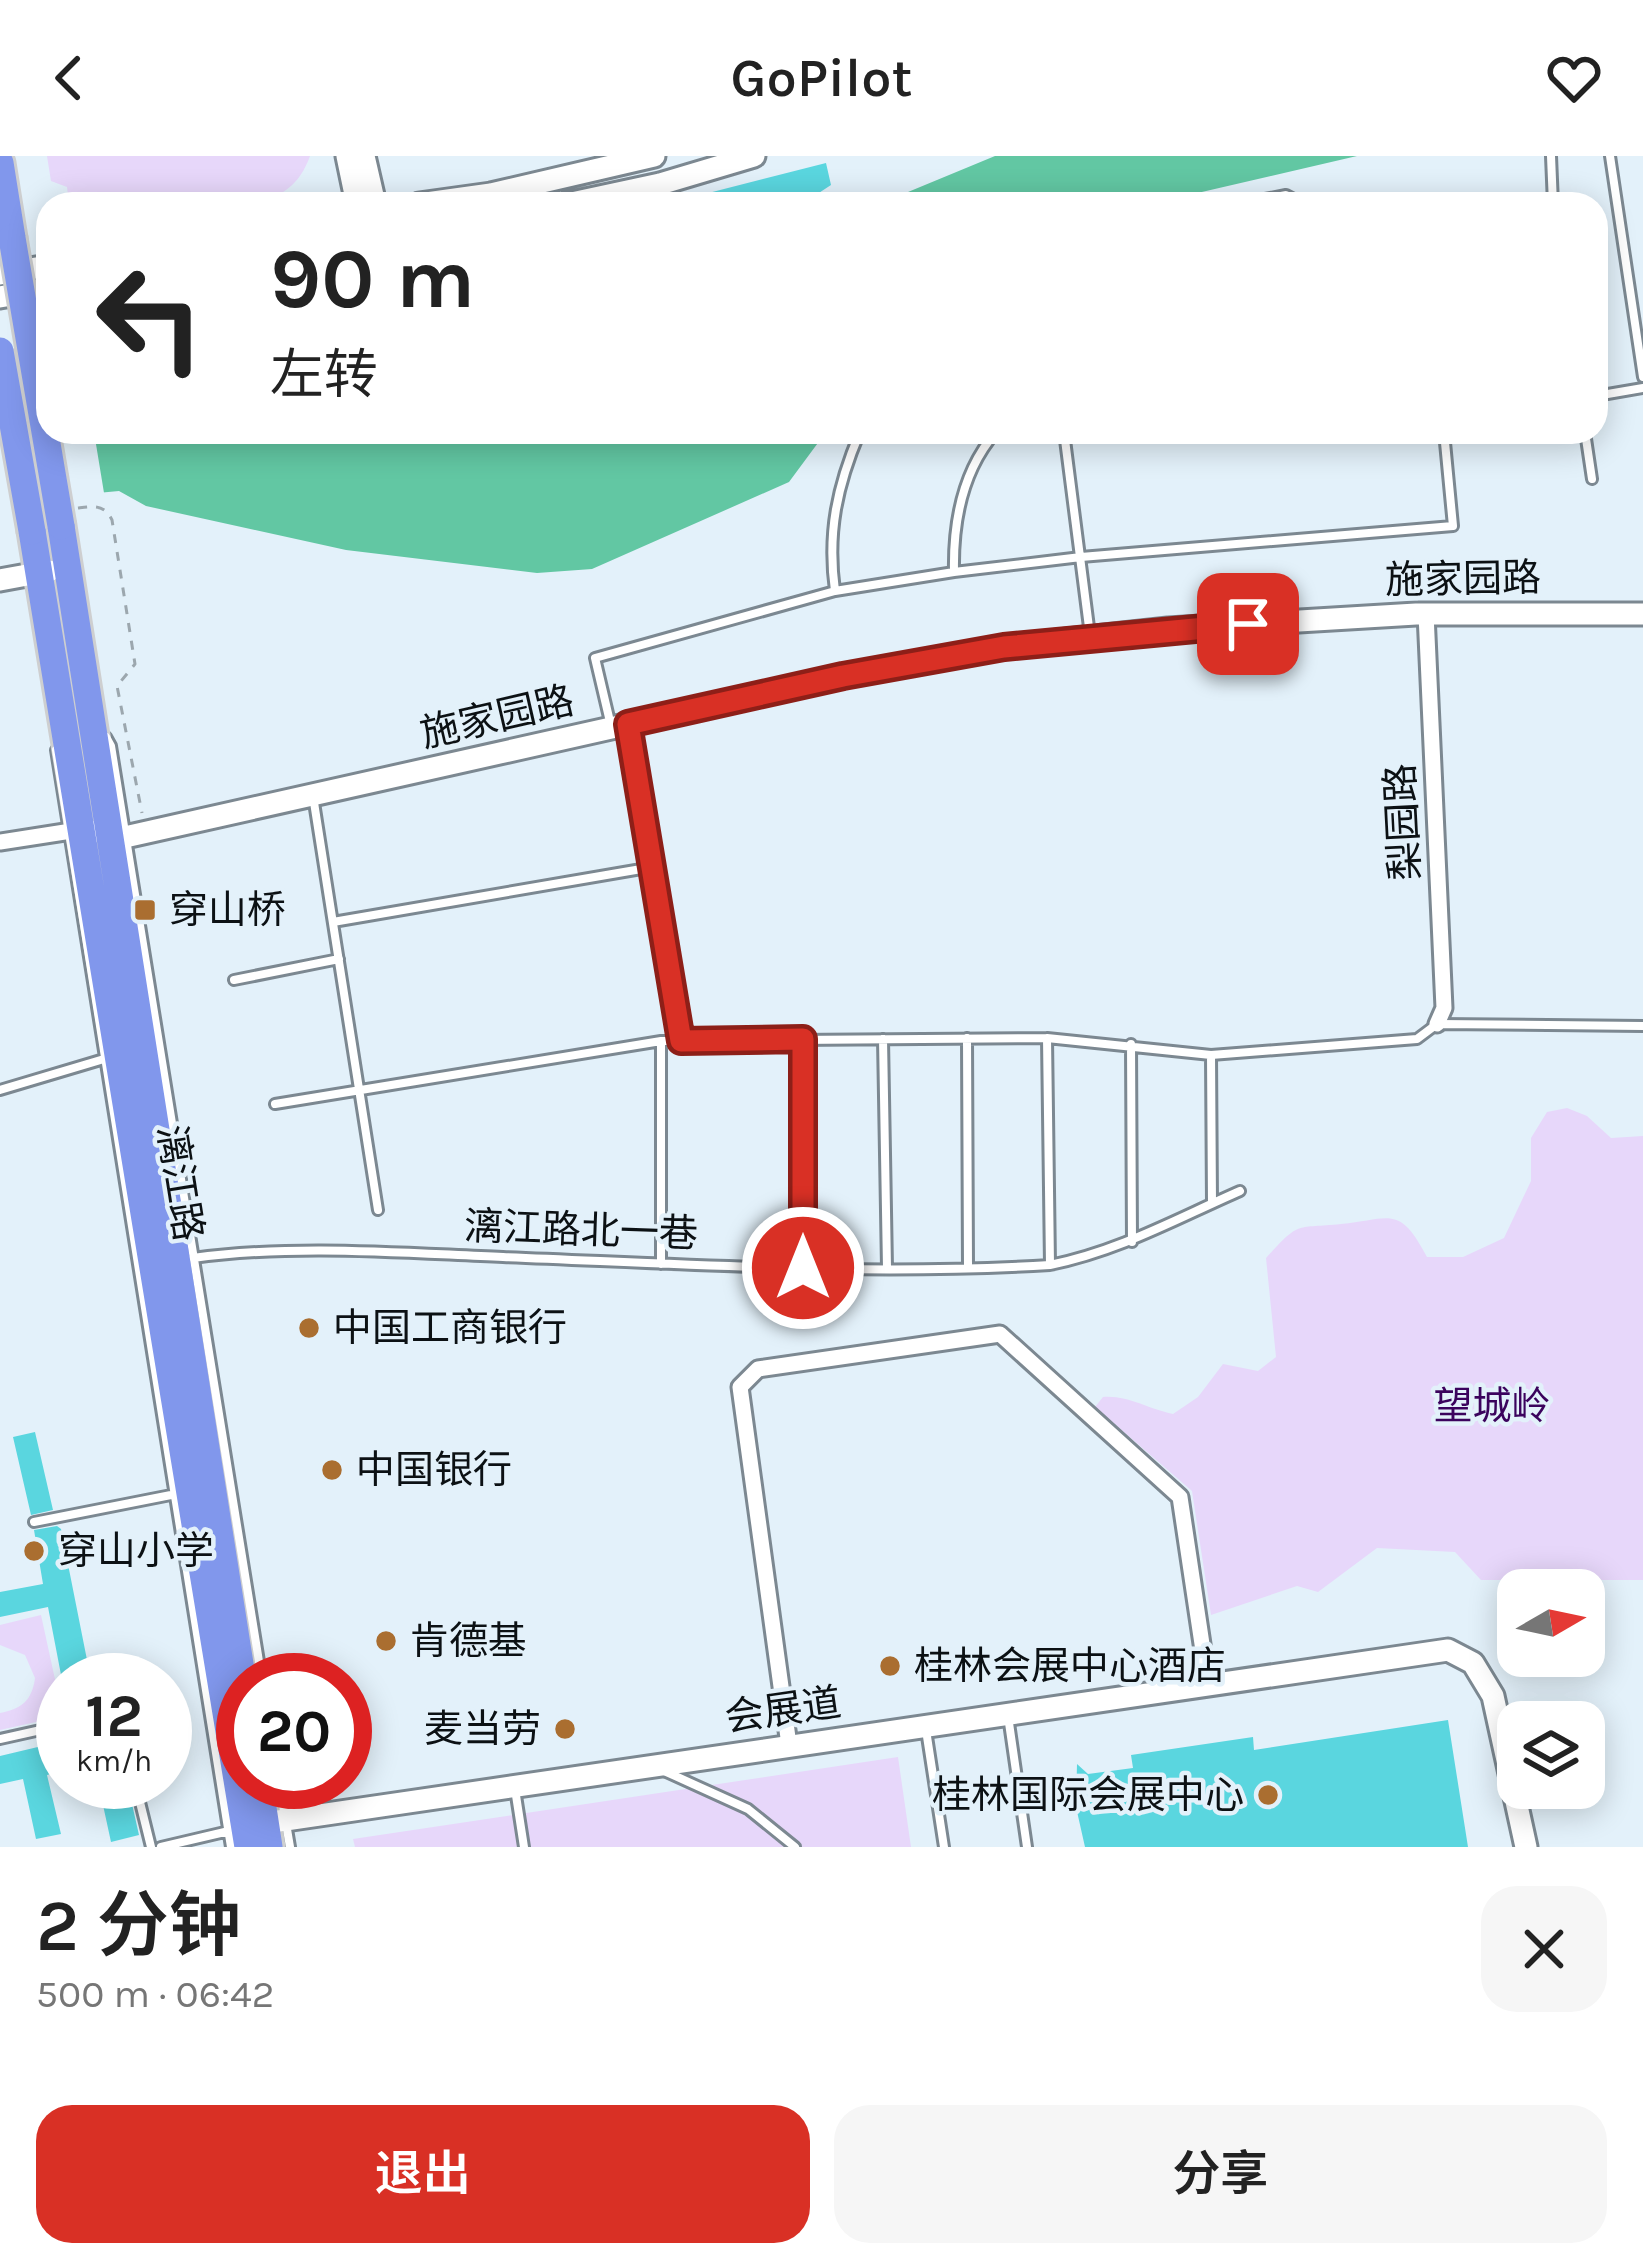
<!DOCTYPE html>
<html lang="zh">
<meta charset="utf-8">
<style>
:root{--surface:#fff;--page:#f6f6f6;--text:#222;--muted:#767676;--accent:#d93025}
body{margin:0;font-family:Karla,"Noto Sans SC",sans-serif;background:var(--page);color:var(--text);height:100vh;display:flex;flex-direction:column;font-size:45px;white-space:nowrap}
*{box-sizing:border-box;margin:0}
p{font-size:39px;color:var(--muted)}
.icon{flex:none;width:66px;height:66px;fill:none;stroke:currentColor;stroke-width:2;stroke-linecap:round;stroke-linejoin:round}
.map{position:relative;height:1691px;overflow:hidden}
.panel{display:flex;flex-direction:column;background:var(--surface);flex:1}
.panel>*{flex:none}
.hud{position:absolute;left:36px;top:36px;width:1572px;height:252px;border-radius:36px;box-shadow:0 6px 30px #0003;background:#fff;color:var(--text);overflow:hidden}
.needle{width:78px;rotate:81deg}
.controls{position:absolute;left:1497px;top:1413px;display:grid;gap:24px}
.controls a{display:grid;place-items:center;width:108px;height:108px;border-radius:24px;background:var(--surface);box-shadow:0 6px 30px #0003;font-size:60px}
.speed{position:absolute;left:36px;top:1497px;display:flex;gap:24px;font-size:60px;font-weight:700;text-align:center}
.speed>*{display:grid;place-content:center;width:156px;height:156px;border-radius:50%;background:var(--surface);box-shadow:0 6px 30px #0003;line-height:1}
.speed small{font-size:30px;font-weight:400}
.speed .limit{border:18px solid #d22;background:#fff;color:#111}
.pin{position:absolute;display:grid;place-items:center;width:102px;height:102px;color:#fff;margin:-51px;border-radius:24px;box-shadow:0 6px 18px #0006}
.me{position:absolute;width:132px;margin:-66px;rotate:0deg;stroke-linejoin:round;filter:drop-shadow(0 0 9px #0008)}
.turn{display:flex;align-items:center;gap:42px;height:252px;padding:0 36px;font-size:54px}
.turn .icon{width:156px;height:156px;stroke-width:2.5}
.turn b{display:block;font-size:84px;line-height:102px}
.round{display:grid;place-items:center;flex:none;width:126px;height:126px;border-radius:36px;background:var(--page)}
.headline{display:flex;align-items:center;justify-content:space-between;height:204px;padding:0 36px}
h1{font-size:72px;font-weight:600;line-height:90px}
.action{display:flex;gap:24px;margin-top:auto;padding:24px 36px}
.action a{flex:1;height:138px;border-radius:36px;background:var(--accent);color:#fff;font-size:48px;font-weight:600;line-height:138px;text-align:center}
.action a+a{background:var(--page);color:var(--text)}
header{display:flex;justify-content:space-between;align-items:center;height:156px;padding:0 36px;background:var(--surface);font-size:54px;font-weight:600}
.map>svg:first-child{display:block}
.green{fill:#e7d7fa}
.water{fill:#62c7a3}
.pier{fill:#e3f1fa}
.building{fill:#5ad6df}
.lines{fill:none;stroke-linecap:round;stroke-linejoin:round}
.lane-casing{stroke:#7c8891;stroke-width:14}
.street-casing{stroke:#7c8891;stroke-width:21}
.secondary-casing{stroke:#7c8891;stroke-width:27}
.highway-casing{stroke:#cecfd0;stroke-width:33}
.path{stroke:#9ca7ae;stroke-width:3;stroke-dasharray:9 9;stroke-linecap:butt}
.lane{stroke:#fff;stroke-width:8}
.street{stroke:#fff;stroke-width:15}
.secondary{stroke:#fff;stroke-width:21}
.highway{stroke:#8197ec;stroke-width:27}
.highway-bridge-casing{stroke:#cecfd0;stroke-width:33;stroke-linecap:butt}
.highway-bridge{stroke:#8197ec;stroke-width:27}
.route-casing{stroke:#8d1f18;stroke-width:30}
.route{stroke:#d93025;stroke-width:21}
.poi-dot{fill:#aa6e30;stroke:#e3f1fa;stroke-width:4.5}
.labels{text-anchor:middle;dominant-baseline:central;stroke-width:9;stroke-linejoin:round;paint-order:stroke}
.street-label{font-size:39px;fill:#0c1114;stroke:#e3f1fa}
.poi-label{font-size:39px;fill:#0c1114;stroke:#e3f1fa;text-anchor:start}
.park-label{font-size:39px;fill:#3b035d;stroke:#e3f1fa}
</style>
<header><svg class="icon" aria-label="back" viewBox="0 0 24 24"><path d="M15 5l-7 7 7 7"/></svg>GoPilot<svg class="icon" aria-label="heart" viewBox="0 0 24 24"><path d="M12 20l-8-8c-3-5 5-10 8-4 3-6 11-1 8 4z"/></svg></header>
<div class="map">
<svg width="1643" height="1691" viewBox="0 0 1643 1691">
<rect width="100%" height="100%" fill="#e3f1fa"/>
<path class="green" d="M47,0H310C298,33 278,43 245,48H69L67,31L51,25Z
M1567,952L1587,960L1611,982L1643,980V1424H1481L1455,1396L1377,1392L1318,1436L1297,1430L1211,1459L1192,1335L1095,1251L1103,1241C1128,1239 1148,1253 1173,1258L1198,1241L1223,1208L1258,1215L1276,1201L1266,1102C1301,1064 1294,1073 1341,1068C1391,1063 1399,1048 1427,1101H1463L1504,1082L1531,1025V982L1547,956Z
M41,1459L63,1560L0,1574V1557C21,1553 32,1545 35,1522L25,1499L0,1489V1469Z
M898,1601L911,1691H355L353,1683Z"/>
<path class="water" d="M995,0H1357L1150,48H879Z
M48,276H826L789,326L592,413L537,417L346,394L146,350L119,335L0,346Z"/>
<path class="pier" d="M48,227V276H94L105,343L0,352V235Z"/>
<path class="building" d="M826,7L831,29L802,48H685V43Z
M35,1276L53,1354L31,1359L13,1281Z
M57,1370L61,1373L91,1524H62L48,1451L0,1461V1436L43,1428L34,1374Z
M1448,1564L1468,1691H1085L1076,1651L1077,1608L1088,1618L1133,1612L1131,1599L1253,1581L1254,1594Z
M63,1585V1615L47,1619L61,1678L36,1683L23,1623L0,1628V1600Z
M98,1626H127L139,1679L111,1686Z"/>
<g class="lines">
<g class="lane-casing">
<path id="lane" d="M1551,0L1553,48
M1610,0L1643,221
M1238,48L1286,39L1303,48
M1596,240L1643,232
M1064,276L1090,479
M1585,276L1592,323
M954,416C953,366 962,315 996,276
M835,435C827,377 837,330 860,276
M611,570L595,502L835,435L954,416L1081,401L1453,370L1444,276
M628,570L681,885
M106,581L111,590L262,1524
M56,594L231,1691
M313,640L378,1054
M333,766L653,711
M234,824L339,803
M967,882L968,1111
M1047,882L1050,1109
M803,883L804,1112
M883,883L887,1112
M661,885V1108
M1131,888L1132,1086
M1211,899L1212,1047
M0,934L104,903
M275,948L661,885L1047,882L1211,899L1417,883L1437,868L1643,870
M193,1102C295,1088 401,1097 503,1101C685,1108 868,1120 1050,1109C1119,1095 1176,1063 1240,1035
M34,1366L176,1338
M1008,1560L1027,1691
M926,1574L944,1691
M0,1583L63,1569
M662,1614L748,1653L795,1691
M135,1626L151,1691
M279,1626L290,1691
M515,1633L524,1691
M161,1691L229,1675"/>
</g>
<g class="street-casing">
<path id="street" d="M1426,458L1444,852L1437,868
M0,686L84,673
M789,1589L740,1231L758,1213L1000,1178L1180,1341L1208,1528"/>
</g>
<g class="secondary-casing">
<path id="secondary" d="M347,0L357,48
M364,0L375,48
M419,48L491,38L654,0
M567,48L660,28L754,0
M0,118L48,110
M0,141L48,133
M0,424L49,415
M96,675L125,681L843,520L1004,491L1168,473L1416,458H1643
M265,1667L1448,1494L1473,1507L1493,1540L1526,1691"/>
</g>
<g class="highway-casing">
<path id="highway" d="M0,7L12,82
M61,370L243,1527
M32,375L248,1691
M259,1626L269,1691"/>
</g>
<path class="path" d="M78,352C94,350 104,348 112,364L135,508L117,530L142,657"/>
<use href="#lane" class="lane"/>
<use href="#street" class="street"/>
<use href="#secondary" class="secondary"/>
<use href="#highway" class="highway"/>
<g class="highway-bridge-casing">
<path id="highway-bridge" d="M12,82L61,370
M0,195L32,375"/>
</g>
<use href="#highway-bridge" class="highway-bridge"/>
</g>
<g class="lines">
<g class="route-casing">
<path id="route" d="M803,1112V883L681,885L628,568L843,520L1004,491L1248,468"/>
</g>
<use href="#route" class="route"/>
</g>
<g class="poi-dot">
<rect x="133" y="742" width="24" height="24" rx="6"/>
<circle cx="309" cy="1172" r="12"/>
<circle cx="332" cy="1314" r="12"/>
<circle cx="34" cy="1395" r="12"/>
<circle cx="386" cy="1485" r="12"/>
<circle cx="890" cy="1510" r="12"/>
<circle cx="565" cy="1573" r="12"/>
<circle cx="1268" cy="1639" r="12"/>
</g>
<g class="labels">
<g class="street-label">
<text transform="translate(1463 423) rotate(-1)">施家园路</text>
<text transform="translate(497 561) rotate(-13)">施家园路</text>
<text transform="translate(1403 666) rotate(-93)">梨园路</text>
<text transform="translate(180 1027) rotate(81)">漓江路</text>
<text transform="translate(581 1074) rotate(2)">漓江路北一巷</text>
<text transform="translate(783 1554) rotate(-8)">会展道</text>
</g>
<g class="poi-label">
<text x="169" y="754">穿山桥</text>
<text x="333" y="1172">中国工商银行</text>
<text x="356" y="1314">中国银行</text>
<text x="58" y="1395">穿山小学</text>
<text x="410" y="1485">肯德基</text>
<text x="914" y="1510">桂林会展中心酒店</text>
<text x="541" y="1573" text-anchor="end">麦当劳</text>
<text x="1244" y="1639" text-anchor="end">桂林国际会展中心</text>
</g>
<g class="park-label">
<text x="1492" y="1250">望城岭</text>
</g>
</g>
</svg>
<div class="controls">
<a><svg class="needle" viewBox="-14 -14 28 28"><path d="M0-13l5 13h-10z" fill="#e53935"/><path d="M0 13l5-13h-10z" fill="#767676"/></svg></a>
<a><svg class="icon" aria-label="layers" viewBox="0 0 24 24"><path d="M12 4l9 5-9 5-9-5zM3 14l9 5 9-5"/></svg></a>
</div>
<div class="speed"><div>12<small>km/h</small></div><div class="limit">20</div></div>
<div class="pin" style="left:1248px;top:468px;background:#d93025"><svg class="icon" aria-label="arrive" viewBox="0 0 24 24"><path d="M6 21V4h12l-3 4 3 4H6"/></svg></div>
<svg class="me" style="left:803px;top:1112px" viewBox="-20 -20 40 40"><circle r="17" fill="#d93025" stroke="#fff" stroke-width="3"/><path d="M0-11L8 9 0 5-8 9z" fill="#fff"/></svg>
<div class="hud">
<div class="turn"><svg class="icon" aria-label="left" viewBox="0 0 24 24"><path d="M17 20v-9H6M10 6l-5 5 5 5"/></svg><div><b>90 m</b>左转</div></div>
</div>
</div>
<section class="panel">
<div class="headline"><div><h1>2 分钟</h1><p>500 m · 06:42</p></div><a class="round"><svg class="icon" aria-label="close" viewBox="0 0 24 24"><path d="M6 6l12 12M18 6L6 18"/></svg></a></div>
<div class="action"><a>退出</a><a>分享</a></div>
</section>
